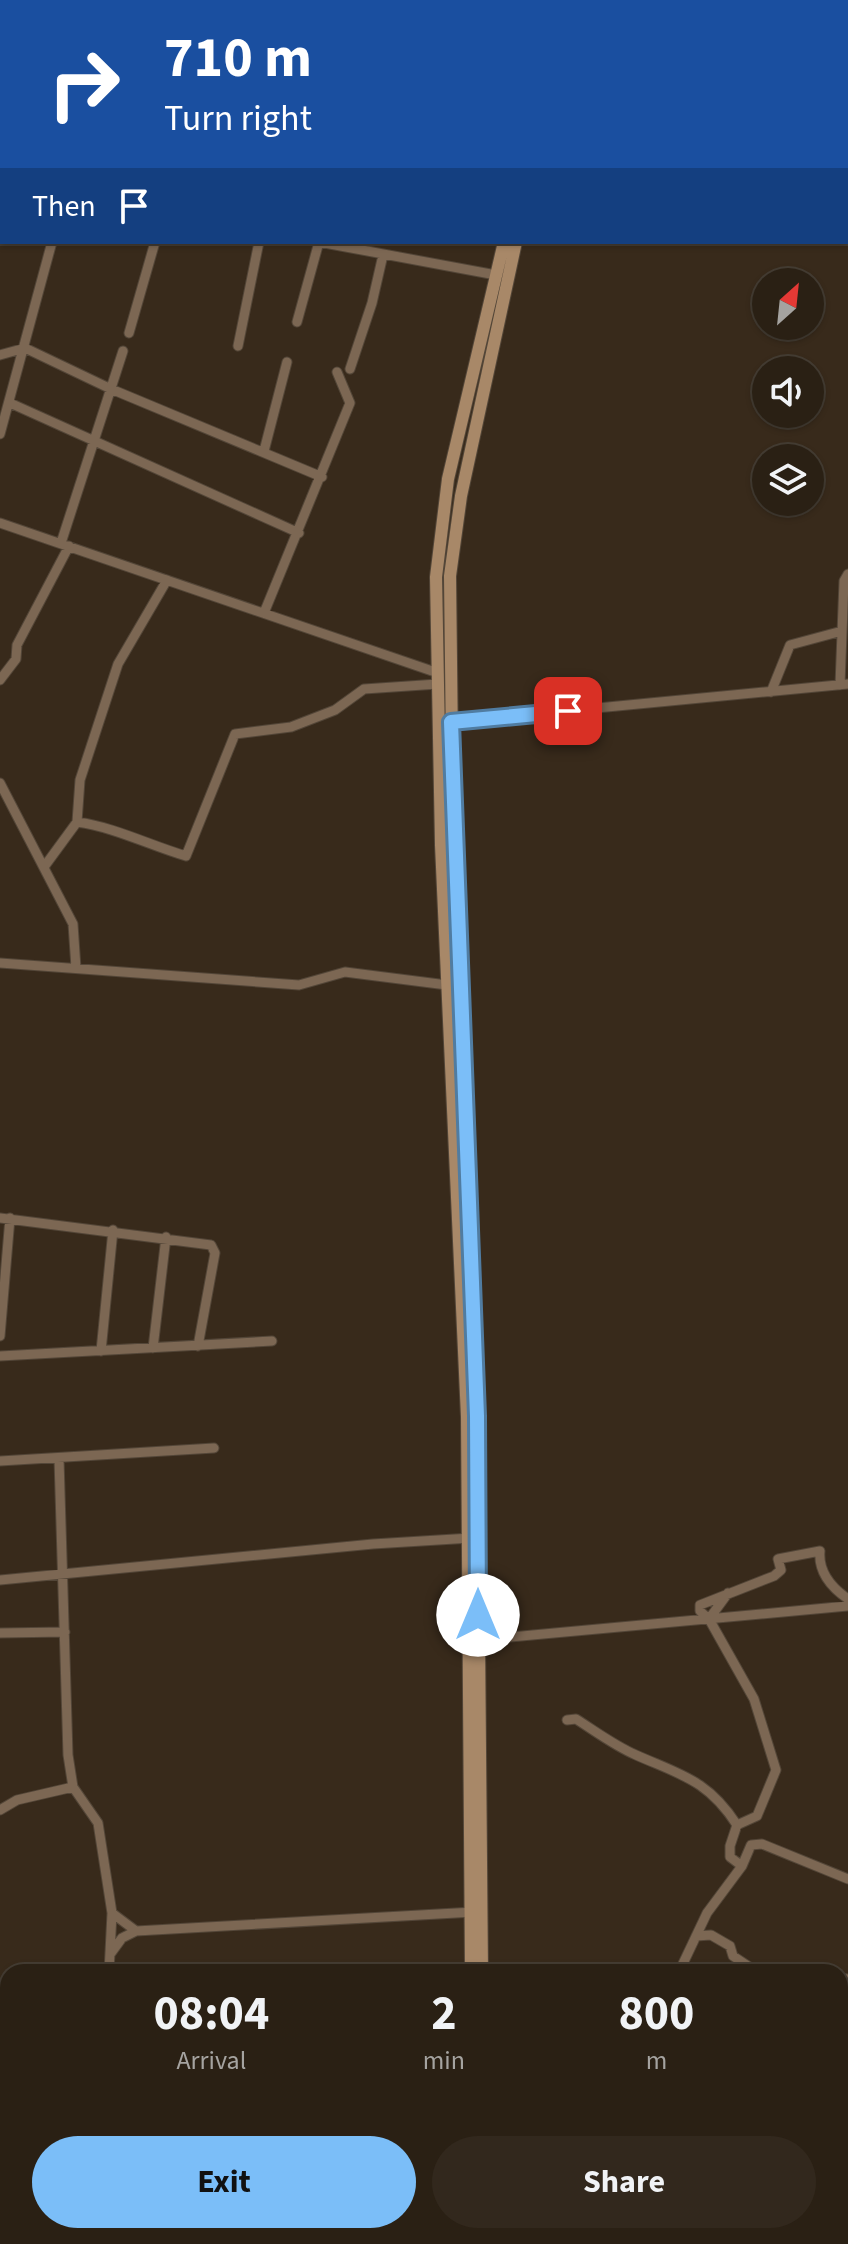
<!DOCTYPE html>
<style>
:root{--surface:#2a2014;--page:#32281d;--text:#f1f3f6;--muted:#a5a3a0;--line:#463e34;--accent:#7bbef8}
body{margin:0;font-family:"Source Sans 3",sans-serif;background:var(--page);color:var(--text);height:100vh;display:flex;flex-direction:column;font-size:30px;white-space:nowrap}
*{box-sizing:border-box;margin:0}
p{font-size:26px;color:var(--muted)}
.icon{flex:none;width:44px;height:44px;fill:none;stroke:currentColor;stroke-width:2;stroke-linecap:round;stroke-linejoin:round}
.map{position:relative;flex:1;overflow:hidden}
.side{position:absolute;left:0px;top:1964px;width:848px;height:280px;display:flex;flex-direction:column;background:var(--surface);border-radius:24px 24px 0 0;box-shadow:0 2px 6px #0004,0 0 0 2px var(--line)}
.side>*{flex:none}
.guide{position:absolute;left:0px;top:0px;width:848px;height:244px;box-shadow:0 2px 6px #0004,0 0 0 2px var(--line);background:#1a4fa0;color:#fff;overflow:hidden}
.needle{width:52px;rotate:27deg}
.buttons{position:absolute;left:752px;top:268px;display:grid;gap:16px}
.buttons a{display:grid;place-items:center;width:72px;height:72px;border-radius:50%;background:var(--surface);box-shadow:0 2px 6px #0004,0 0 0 2px var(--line);font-size:40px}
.pin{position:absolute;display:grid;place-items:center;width:68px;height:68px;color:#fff;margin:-34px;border-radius:16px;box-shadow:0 4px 12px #0006}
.me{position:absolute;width:88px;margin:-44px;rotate:0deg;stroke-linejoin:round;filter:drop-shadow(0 0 6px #0008)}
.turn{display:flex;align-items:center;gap:28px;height:168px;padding:0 32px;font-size:36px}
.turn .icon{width:104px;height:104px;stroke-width:2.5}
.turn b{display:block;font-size:56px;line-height:68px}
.then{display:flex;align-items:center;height:76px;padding:0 32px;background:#0003;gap:16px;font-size:30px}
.eta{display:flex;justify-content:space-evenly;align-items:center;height:136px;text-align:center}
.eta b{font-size:48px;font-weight:700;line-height:56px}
.button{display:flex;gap:16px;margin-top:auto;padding:16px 32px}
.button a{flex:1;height:92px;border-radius:48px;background:var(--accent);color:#111;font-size:32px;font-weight:700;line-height:92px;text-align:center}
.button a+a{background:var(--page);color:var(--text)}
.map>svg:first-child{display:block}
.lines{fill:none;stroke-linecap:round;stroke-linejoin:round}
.minor-casing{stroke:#534638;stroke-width:11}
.tertiary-casing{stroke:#534638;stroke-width:13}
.secondary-casing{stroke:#534638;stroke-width:14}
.minor{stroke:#7c6753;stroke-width:9}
.tertiary{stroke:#7c6753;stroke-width:11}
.secondary{stroke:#a88868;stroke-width:12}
.route-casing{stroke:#507ca1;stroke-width:20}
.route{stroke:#7bbef8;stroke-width:14}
</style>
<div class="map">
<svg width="848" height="2244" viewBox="0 0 848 2244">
<rect width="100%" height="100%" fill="#382a1b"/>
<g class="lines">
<g class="minor-casing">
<path id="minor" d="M47,2L48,0
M132,2V0
M210,2L211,0
M292,2L293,0
M354,2V0
M417,2L418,0
M0,75H2
M0,155L2,149
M0,176L2,167
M319,242L496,275
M297,322L319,242
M129,333L155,242
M238,346L259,242
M0,355L25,348L111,389L322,477
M350,369L372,303L383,255
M10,403L299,533
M0,434L52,242
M264,451L287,362
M0,523L438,673
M61,543L123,351
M264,613L350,403L337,372
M0,680L16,659L17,645L69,546
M840,685L844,581L848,574
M771,692L790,645L842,631
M451,722L848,684
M0,783L73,924L76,968
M77,822C114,827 149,845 186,856L235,734L291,727L335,710L364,689L438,684
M44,867L77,822L80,780L118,664L167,580
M0,963L299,985L345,972L447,985
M0,1218L211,1245L215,1253L198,1346
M0,1336L10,1218
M153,1348L166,1237
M101,1351L113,1230
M0,1356L272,1341
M59,1459L68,1755L73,1787L98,1823L112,1913L109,1972
M0,1461L214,1448
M0,1580L373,1544L471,1538
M709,1619L728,1593
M0,1633L65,1632
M478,1640L848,1606
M567,1720L576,1719C595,1731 615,1746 636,1755C681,1775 708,1780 737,1825L730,1846V1857L742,1866
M0,1810L17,1800L73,1787
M737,1825L757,1816L776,1770L754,1699L709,1619L700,1611V1605L774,1576L781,1570L778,1559L820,1551C818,1572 832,1588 848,1599
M112,1913L136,1931
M696,1936L711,1935L730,1946L733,1956L757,1972
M111,1953L122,1938L136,1931L474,1912
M679,1972L707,1913L742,1866L751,1845L762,1844L848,1879
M777,1972L780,1969L788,1972
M840,1978L848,1979
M840,2029L848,2020
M840,2042V2046
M840,2058L848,2056
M840,2069L848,2072
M840,2146L848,2153
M307,2236L315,2244
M86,2244V2236
M539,2244L540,2236
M564,2244L569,2236
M718,2244L732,2236"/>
</g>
<g class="tertiary-casing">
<path id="tertiary" d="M846,184L848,185"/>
</g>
<g class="secondary-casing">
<path id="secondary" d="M561,2L562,0
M572,2V0
M471,1972L467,1417L441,845L436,577L448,479L504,242
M482,1972L477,1416L453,831L450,576L461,496L516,242
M471,2236V2244
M482,2244V2236"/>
</g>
<use href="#minor" class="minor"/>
<use href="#tertiary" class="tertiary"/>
<use href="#secondary" class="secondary"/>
</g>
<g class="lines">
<g class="route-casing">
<path id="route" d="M478,1615L477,1416L451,722L568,711"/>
</g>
<use href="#route" class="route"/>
</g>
</svg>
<div class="buttons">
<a><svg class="needle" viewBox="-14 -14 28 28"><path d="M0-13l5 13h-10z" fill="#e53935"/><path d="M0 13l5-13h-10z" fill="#a5a3a0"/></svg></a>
<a><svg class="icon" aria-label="sound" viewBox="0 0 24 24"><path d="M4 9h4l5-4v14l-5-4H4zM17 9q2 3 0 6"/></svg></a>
<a><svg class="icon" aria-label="layers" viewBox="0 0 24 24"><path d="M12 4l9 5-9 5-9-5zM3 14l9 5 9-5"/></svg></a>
</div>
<div class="pin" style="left:568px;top:711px;background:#d93025"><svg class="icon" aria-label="arrive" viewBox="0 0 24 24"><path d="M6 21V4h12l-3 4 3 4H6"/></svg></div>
<svg class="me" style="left:478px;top:1615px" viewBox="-20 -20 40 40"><circle r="19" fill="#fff"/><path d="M0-13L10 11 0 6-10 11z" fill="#7bbef8"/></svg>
<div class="guide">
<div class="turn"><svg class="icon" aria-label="right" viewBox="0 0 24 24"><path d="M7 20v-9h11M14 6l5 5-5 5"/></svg><div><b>710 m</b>Turn right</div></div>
<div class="then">Then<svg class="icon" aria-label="arrive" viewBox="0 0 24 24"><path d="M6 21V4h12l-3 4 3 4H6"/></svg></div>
</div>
<section class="side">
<div class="eta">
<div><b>08:04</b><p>Arrival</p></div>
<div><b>2</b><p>min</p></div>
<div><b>800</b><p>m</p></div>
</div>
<div class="button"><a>Exit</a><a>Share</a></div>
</section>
</div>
